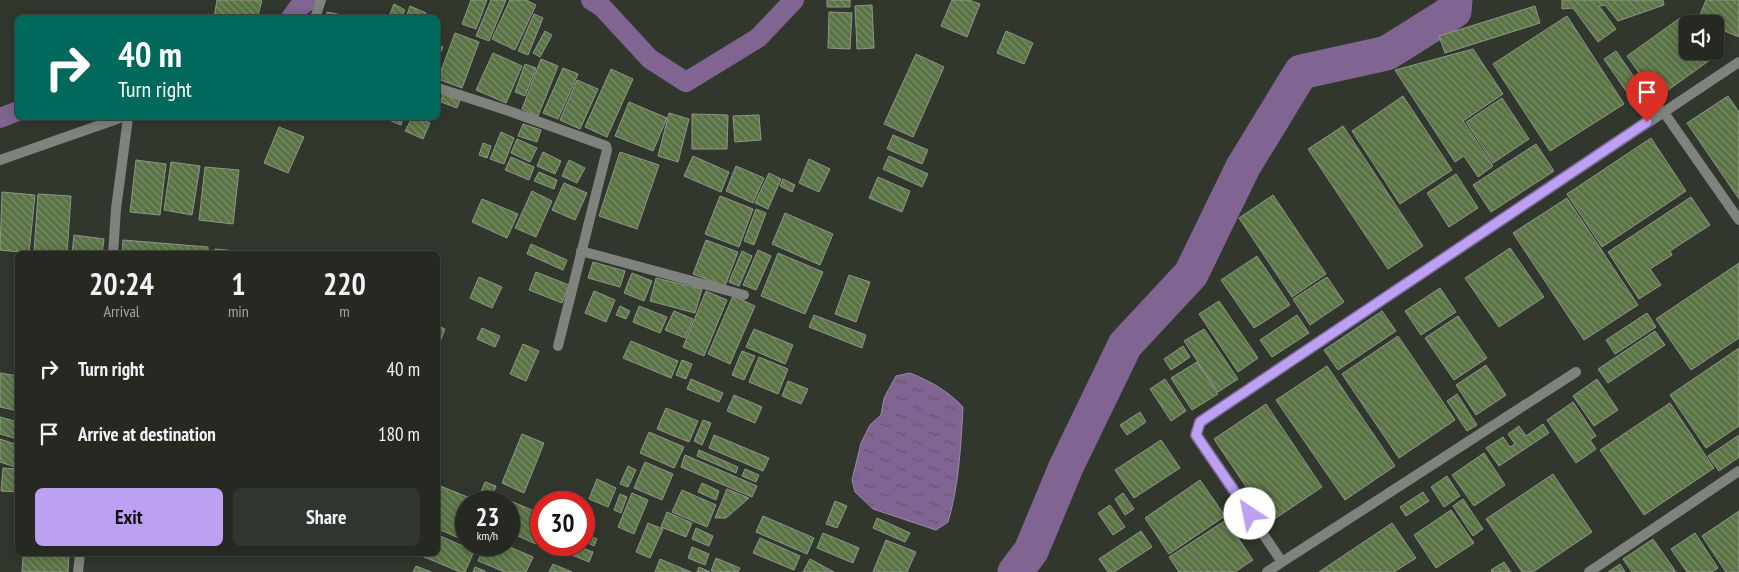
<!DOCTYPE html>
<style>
:root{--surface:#252922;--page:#31352f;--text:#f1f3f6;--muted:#a3a6a5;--line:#424540;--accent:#bca0f2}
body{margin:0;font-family:"PT Sans Narrow",sans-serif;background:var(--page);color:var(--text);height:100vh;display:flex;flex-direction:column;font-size:19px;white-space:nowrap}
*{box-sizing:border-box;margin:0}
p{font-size:16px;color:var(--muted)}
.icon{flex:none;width:28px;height:28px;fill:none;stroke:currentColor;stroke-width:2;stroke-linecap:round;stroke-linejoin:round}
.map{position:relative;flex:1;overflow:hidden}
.drawer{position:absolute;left:15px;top:251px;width:425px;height:305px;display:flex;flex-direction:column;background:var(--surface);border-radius:8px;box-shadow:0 2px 12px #0003,0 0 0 1px var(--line)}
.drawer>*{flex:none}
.hud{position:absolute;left:15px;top:15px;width:425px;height:105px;border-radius:8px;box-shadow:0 2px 12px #0003,0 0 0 1px var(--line);background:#00695c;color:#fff;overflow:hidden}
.controls{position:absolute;left:1679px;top:15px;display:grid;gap:10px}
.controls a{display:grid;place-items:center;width:45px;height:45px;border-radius:8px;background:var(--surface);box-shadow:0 2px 12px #0003,0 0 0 1px var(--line);font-size:25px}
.speed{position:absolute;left:455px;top:491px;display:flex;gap:10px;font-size:25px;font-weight:700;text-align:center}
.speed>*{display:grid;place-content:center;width:65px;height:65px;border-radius:50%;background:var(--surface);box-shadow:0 2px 12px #0003,0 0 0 1px var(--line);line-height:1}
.speed small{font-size:12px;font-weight:400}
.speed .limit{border:8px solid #d22;background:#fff;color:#111}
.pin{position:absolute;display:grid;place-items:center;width:42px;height:42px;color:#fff;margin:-51px -21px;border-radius:50% 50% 50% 0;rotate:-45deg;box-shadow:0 0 5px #0007}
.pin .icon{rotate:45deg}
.me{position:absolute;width:55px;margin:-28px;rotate:326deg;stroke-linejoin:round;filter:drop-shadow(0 0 4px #0008)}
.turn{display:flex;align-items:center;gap:18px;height:105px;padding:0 20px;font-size:22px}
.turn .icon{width:65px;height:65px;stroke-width:2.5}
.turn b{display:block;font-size:35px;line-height:42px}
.eta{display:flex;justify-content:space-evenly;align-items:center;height:85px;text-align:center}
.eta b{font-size:30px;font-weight:700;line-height:35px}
.action{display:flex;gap:10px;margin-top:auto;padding:10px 20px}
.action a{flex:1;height:58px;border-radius:8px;background:var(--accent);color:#111;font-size:20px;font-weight:700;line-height:58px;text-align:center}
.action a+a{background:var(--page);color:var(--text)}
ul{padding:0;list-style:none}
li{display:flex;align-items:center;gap:15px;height:65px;padding:0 20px}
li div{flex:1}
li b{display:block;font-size:19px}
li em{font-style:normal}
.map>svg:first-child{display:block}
.water{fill:url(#water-ripples);stroke:#9b89a6}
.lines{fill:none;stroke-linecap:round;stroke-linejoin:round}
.canal{stroke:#806491;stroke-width:20}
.river{stroke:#806491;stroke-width:35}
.building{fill:url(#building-back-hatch);stroke:#8f9689}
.minor{stroke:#7f827d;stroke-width:10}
.route-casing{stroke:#7a689d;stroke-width:12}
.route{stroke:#bca0f2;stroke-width:9}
</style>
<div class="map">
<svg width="1739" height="572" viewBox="0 0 1739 572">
<defs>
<pattern id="water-ripples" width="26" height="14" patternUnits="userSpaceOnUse" patternTransform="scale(1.25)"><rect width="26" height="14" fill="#806491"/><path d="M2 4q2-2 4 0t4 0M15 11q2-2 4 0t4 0" fill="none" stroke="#64556d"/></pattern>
<pattern id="building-back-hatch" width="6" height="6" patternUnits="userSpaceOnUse" patternTransform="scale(1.25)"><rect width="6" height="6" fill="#5a7345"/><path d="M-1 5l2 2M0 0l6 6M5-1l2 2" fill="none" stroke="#798d68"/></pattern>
</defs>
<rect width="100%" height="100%" fill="#31372d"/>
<path class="water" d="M910,373C930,381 948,391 963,407C961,445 959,485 948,522L936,530L873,509L855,492L852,480L861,443L870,425L881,415L884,398L896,376Z"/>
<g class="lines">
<path class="canal" d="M591,0L602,7L650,59L686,82L758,38L794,0
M291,18L298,8L309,0
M0,118L18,111"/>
<path class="river" d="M1015,572L1031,551L1066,467L1125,345L1191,274L1243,167L1301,72L1387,53L1454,11L1455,0"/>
</g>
<path class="building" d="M217,0H258L262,1L257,18H214Z
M471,0H487L476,29L462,24Z
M491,0H506L489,41L476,36Z
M510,0H526L536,5L515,50L492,39Z
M827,0H850V7H827Z
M952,0H969L980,4L967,37L941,26Z
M1562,0H1663L1664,5L1618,21L1605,5L1599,6L1616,29L1598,42L1573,8L1562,9Z
M1706,0H1739V37L1715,27V24H1706L1698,20Z
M394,4L405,10L401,18L390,14Z
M872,5L874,48L857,49L855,6Z
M410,6L426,13L424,18H406Z
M1535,6L1540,23L1445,53L1439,36Z
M327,12L357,18H326Z
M829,12L852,13L850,49L828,48Z
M534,14L543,18L528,55L518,51Z
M1567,16L1624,104L1550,151L1493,64Z
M1680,18L1688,29V51H1704L1710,60L1657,98L1627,56Z
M545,31L552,35L540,57L533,53Z
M1006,31L1033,43L1024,64L997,53Z
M455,33L479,42L462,88L438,79Z
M438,45L443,47L438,58Z
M1473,49L1503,94L1463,121L1493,166L1478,177L1464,156L1455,162L1395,70Z
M1616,51L1645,93L1633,101L1604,59Z
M493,53L522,66L506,103L476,90Z
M916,54L944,67L913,137L884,124Z
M541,59L558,66L538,116L522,109Z
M525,64L536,68L525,96L515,92Z
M563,68L578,74L558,119L543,113Z
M611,69L633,79L607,137L585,127Z
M577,80L598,89L580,129L560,120Z
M443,94L460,100L457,108L441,102Z
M1403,96L1452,170L1400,204L1352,131Z
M1728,96L1739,112V199L1687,123Z
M1502,98L1529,139L1493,163L1466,122Z
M629,102L667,118L653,151L615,136Z
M669,113L689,119L678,162L658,156Z
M692,114L728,115L727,149H692Z
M759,115L761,140L735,142L733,116Z
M384,118H403L401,125Z
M412,118H419L430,123L423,139L405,131Z
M523,124L541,130L537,142L518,136Z
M1343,126L1423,246L1388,269L1308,149Z
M279,127L304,137L288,173L264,163Z
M501,132L514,138L504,164L490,159Z
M893,135L928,150L922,164L887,149Z
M1651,138L1686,191L1602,247L1567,194Z
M517,139L537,148L530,162L511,153Z
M483,143L491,146L487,158L479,155Z
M1536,144L1554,171L1491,212L1473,185Z
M543,152L561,161L555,174L537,166Z
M620,152L659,165L637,229L599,216Z
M693,156L729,172L721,192L684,176Z
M889,156L928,174L922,187L883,169Z
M511,157L534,167L529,180L505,170Z
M809,159L830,169L819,192L799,183Z
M136,160L166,164L160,215L130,212Z
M569,160L585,168L577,183L562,176Z
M171,162L200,166L192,215L164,210Z
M736,166L764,178L753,203L726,191Z
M205,167L239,170L233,224L199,220Z
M539,172L557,180L554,189L534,181Z
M769,173L781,179L768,209L755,203Z
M1456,174L1478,208L1449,227L1427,193Z
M878,177L910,191L902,212L869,198Z
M783,179L795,185L792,192L780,186Z
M564,183L587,193L575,220L552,210Z
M532,191L552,201L536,237L515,228Z
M2,192L35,195L29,253L0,250Z
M38,194L71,196L67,254L34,252Z
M1273,195L1326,274L1292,297L1239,218Z
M720,196L753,209L739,247L705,234Z
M1691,197L1710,225L1670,251L1672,255L1650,269L1661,285L1639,299L1608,252Z
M1567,198L1638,305L1584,340L1513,233Z
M482,199L518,214L507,238L472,222Z
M756,209L766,213L754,245L744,241Z
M785,213L833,234L820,265L772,244Z
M74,235L104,239L102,254H72Z
M123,240L208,247V254H122Z
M706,240L738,252L725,286L693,274Z
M531,244L567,260L563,270L527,254Z
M1510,248L1544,297L1499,327L1465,278Z
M215,249L260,253L214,254Z
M758,250L771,256L756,290L743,285Z
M742,251L752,256L739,286L729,282Z
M778,253L823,272L805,314L761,296Z
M1257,256L1290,305L1254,328L1221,280Z
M593,262L625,271L620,287L588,278Z
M1739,263V338L1691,370L1656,319Z
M536,272L569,285L562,303L529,290Z
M632,273L652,281L644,301L624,293Z
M849,275L870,282L856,322L835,314Z
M479,277L502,287L492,308L470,298Z
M1327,277L1344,302L1310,325L1293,299Z
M656,278L702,289L695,313L650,301Z
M1440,288L1456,312L1421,335L1405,311Z
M594,291L615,300L606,322L585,313Z
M706,291L727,300L704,356L683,347Z
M733,296L755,306L730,364L708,354Z
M1219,301L1258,358L1238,372L1199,314Z
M620,306L630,311L626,319L616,315Z
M639,306L667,317L660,333L633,322Z
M674,311L693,319L685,338L665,330Z
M1382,311L1396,331L1338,370L1324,350Z
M1647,313L1656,327L1615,354L1606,340Z
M814,315L866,335L862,348L809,327Z
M1297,315L1309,333L1272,357L1260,340Z
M1458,316L1487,358L1454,380L1425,338Z
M438,326L445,329L438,347Z
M482,328L500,336L495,347L477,339Z
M754,329L793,345L785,364L746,347Z
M1204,329L1238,379L1218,392L1184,341Z
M1655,331L1665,345L1608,383L1598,369Z
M1398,336L1455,420L1399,458L1342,374Z
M631,341L678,361L671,378L623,358Z
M523,344L539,351L526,381L510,374Z
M1183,346L1190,357L1171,370L1164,359Z
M1739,348V426L1706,448L1670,395Z
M742,351L755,356L744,380L732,375Z
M759,357L788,369L778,394L749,382Z
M682,360L692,364L686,379L676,375Z
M1197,362L1218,394L1192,410L1171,378Z
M1486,365L1506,395L1476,415L1456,385Z
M1327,366L1395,466L1345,500L1276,400Z
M0,373L18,376V411L0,407Z
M691,379L723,393L719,402L687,389Z
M1165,379L1186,411L1171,421L1150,389Z
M1597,379L1618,410L1594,426L1573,396Z
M788,381L808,389L801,404L782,396Z
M1457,394L1477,425L1467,431L1447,401Z
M734,395L762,407L755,423L727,411Z
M1573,402L1596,436L1590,440L1596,449L1576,463L1547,420Z
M1670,403L1714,468L1644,515L1600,450Z
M1266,404L1322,487L1270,522L1214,439Z
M666,408L698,421L689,442L657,429Z
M1140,412L1146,422L1127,435L1120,425Z
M0,417L18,422L14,438L0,434Z
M703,420L711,423L702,445L694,441Z
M1543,424L1549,433L1499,466L1486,448L1503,437L1510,447L1515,444L1508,434L1519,426L1526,436Z
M649,432L684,447L674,468L640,453Z
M522,434L544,443L524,493L502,483Z
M714,435L769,458L763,471L709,448Z
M1739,435V457L1719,471L1708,456Z
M0,439L18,445V468L0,462Z
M1161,440L1180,468L1134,498L1115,470Z
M699,450L738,467L736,473L697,456Z
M1484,453L1505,485L1474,506L1452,475Z
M685,455L757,486L752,497L681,467Z
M645,462L673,474L662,500L634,488Z
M628,466L636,470L628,487L620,484Z
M3,468L18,469V492L1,491Z
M745,469L759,475L756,482L742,476Z
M1553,474L1592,532L1533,572H1522L1486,519Z
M1447,476L1460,496L1444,507L1431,487Z
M597,479L616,488L608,507L589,499Z
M1200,480L1225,516L1169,554L1145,518Z
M485,482L496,486L490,502L478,499Z
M702,483L719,491L716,500L698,492Z
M438,485L480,502H466V541L438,529Z
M727,489L749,498L726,518H715Z
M682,490L716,505L707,527L672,512Z
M1423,492L1429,501L1406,516L1400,507Z
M632,493L648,500L634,534L618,527Z
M1123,493L1134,509L1125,515L1115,499Z
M620,494L627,497L621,513L614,510Z
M504,498L541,514V531L536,544L509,532V502H503Z
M1463,499L1483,529L1473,536L1453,506Z
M835,501L847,506L837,528L826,524Z
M1110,505L1125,527L1113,535L1098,513Z
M1451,510L1474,543L1436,568L1414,535Z
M1739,511V572H1726L1702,536Z
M667,512L692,523L686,537L661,527Z
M763,516L814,538L807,554L756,532Z
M877,518L910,533L905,542L873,528Z
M1226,520L1253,560L1235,572H1179L1169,557Z
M648,523L663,529L650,558L636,552Z
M1392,523L1416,558L1394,572H1319Z
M696,528L713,536L709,546L692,539Z
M1141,531L1152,547L1114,572H1108L1099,559Z
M584,533L597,539L594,546L584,541Z
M823,533L859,548L853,563L817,548Z
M1695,533L1718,568L1712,572H1687L1671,549Z
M438,535L474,551L465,572H460L417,554H438Z
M760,538L800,556L794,570L753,553Z
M1653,539L1676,572H1632L1623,559Z
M886,540L916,552L907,572H873Z
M485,545H505L533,557L526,572H505L478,561Z
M562,545H575L593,552L589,562L560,550Z
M692,547L709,554L705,565L688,558Z
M23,554H69L68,572H22Z
M716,558L740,568L738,572L711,571Z
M660,559L691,572H655Z
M810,559L834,572H803Z
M1504,562L1511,572H1492L1491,570Z
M553,564L572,572H549Z
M1620,564L1625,572H1608Z
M416,566L431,572H413Z
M475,567L485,571V572H473Z
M699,567L710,572H697Z"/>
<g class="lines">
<path class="minor" d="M315,18L321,0
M438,88L509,111L606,146L607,150L558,346
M1663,111L1739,220
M0,160L120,118
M581,251L744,295
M113,254L116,209L128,118
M1576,372L1282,562L1196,435L1200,422L1739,62
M78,572L80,554
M1267,572L1282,562
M1589,572L1739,471"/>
</g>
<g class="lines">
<g class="route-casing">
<path id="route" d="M1250,514L1196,435L1200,422L1647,122"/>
</g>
<use href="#route" class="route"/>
</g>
</svg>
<div class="controls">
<a><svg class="icon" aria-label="sound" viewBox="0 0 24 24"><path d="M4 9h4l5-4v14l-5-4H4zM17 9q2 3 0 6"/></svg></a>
</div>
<div class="speed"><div>23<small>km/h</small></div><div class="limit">30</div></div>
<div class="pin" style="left:1647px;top:122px;background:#d93025"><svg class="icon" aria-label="arrive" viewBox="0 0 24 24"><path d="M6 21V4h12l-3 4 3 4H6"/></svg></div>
<svg class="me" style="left:1250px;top:514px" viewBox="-20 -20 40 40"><circle r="19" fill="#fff"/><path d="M0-13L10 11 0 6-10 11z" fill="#bca0f2"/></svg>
<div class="hud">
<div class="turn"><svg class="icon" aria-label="right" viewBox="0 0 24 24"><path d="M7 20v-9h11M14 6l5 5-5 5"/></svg><div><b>40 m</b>Turn right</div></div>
</div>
<section class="drawer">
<div class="eta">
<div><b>20:24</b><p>Arrival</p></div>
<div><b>1</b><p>min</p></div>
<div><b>220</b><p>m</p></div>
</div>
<ul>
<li><svg class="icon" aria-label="right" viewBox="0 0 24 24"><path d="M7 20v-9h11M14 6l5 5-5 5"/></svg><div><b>Turn right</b></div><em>40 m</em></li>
<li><svg class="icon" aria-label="arrive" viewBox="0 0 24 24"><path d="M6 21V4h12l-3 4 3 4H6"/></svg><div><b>Arrive at destination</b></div><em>180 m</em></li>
</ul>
<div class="action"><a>Exit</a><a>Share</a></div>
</section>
</div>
